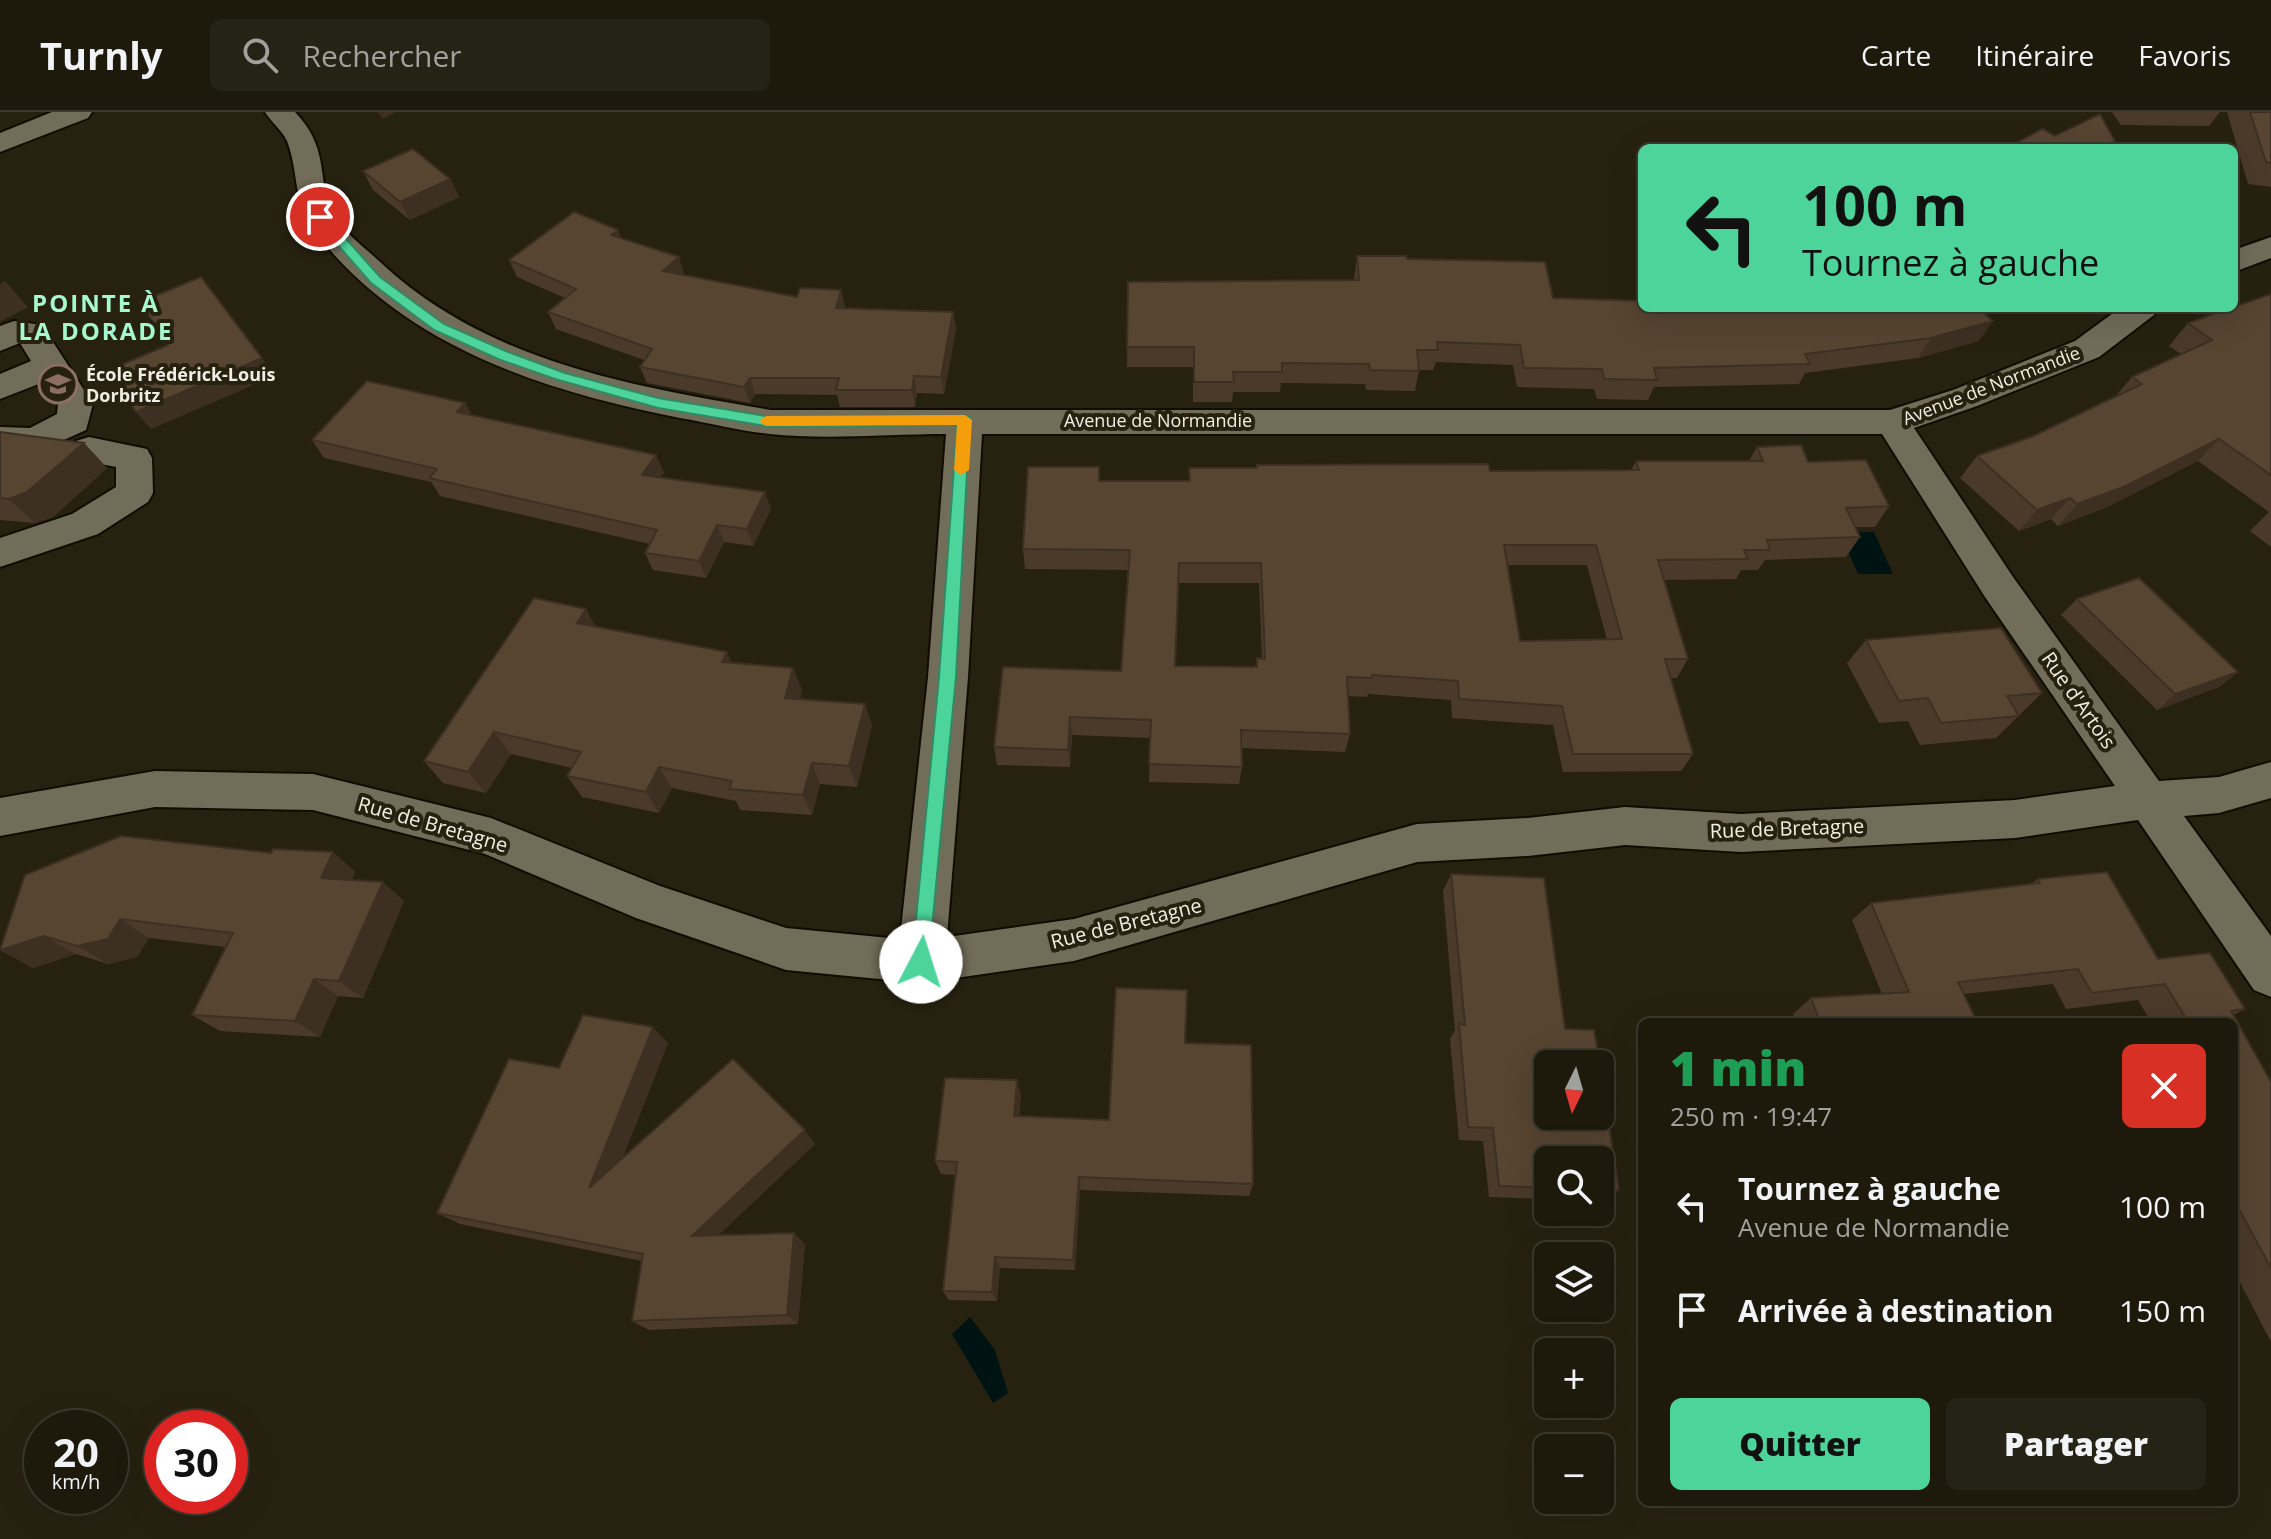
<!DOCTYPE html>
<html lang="fr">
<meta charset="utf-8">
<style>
:root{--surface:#1d1a0c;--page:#252315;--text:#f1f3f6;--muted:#a0a19d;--line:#3b382d;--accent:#4cd49b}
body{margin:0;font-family:"Open Sans",sans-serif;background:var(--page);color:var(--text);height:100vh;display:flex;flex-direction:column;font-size:30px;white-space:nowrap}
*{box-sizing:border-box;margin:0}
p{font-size:26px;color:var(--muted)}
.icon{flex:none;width:44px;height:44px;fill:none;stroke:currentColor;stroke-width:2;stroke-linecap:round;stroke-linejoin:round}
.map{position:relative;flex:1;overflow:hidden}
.side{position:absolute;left:1638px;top:906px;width:600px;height:488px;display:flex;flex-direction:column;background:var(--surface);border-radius:12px;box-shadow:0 8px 32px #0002,0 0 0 2px var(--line)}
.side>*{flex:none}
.top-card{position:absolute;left:1638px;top:32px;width:600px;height:168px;border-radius:12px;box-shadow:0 8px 32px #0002,0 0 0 2px var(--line);background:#4cd49b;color:#111;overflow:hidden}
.needle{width:52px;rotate:185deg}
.controls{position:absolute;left:1534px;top:938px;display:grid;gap:16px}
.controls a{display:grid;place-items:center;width:80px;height:80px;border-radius:12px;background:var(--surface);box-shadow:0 8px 32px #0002,0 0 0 2px var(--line);font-size:40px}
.speed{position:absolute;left:24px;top:1298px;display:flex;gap:16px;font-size:40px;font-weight:700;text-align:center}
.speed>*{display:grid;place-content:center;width:104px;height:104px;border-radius:50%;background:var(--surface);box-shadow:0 8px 32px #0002,0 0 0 2px var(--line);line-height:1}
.speed small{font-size:20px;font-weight:400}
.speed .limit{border:12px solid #d22;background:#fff;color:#111}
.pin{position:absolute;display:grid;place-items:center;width:68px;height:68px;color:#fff;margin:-34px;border:4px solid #fff;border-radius:50%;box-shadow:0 2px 8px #0007}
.me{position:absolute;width:88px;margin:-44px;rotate:5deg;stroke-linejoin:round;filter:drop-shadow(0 0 6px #0008)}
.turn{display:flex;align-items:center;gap:28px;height:168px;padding:0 32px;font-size:36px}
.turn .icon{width:104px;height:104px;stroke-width:2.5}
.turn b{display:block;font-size:56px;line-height:68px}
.round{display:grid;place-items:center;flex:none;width:84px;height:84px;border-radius:12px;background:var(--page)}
.headline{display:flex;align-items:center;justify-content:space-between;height:136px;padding:0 32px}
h1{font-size:48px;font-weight:800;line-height:60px;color:#1e9e55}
.cta{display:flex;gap:16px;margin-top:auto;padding:16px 32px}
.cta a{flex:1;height:92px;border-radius:12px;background:var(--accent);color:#111;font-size:32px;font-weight:800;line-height:92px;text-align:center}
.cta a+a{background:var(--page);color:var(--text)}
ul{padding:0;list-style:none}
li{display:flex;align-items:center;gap:24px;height:104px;padding:0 32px}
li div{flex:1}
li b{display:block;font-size:30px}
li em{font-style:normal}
header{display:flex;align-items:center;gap:48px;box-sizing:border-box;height:112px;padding:0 40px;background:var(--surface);border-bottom:2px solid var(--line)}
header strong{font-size:38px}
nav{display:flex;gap:44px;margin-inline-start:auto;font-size:28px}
.search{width:560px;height:72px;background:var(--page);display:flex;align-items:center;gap:20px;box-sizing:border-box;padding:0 28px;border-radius:12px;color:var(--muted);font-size:30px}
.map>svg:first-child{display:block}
.water{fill:#001313}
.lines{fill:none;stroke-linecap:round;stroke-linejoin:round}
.minor-casing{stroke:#100c00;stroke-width:4}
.minor{fill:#726d59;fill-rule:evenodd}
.wall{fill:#4b3a2a;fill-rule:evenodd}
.shaded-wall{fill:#3d3022}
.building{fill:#574431;stroke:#3d3022;stroke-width:2;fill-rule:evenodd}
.route{fill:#4cd49b;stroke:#318a65;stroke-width:2}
.slow{fill:#f59e0b}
.labels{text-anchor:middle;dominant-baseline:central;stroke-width:8;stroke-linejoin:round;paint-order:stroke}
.far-poi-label{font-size:18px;font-weight:bold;fill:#f0eee2;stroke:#272210;text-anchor:start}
.far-street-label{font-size:18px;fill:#f0eee2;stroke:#272210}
.street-label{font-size:20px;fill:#f0eee2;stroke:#272210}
.far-district-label{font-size:24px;font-weight:bold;letter-spacing:2px;fill:#a5f9cf;stroke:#272210}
</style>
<header>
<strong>Turnly</strong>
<div class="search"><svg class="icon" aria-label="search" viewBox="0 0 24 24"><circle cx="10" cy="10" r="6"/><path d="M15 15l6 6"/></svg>Rechercher</div>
<nav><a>Carte</a><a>Itinéraire</a><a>Favoris</a></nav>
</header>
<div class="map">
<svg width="2271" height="1427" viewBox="0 0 2271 1427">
<rect width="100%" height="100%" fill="#272210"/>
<path class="water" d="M1874,420L1893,462H1858L1840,421Z
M970,1205L995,1238L1008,1281L993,1291L952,1222Z"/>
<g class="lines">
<g class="minor-casing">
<path id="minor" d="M52,0H92L88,6L0,40V21Z
M265,0H295C333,40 314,70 336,106C346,122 365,136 379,149C486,250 631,274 771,298H1890L1953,278L2075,229L2120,196H2158L2154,203L2099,245L1977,294L1914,316L2013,465L2159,669L2219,665L2271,650V686L2219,701L2184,704L2271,824V885L2254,878L2138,708L2015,726L1741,740L1625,733L1528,744L1417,750L1074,849L921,871L786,858L636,806L485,742L313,698L155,695L0,724V686L155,659L313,662L491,706L660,774L786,816L900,827L928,565L946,322C890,322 825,328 770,322C740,319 710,311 680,306C544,279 404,235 315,120C293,93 299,60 287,29C282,18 271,10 265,0ZM982,322H1882L1985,485L2115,674L2015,688L1741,702L1625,695L1528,706L1417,712L1074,807L947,825L968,565Z
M2271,125V146L2234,160V138Z
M14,209L42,213L93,292L86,318L35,341L0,339V315L30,316L57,302L58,292L44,270L0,287V262L31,249L20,231L0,239V214Z
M89,325L147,337L152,346L153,381L148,390L98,422L0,455V426L72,402L116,375V355L76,347L71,338L76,329Z"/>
</g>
<use href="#minor" class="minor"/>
</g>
<path class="wall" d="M2112,0H2220L2209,14L2121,13Z
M2227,0H2271V75L2248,72Z
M363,59L450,67L459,85L410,108L373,78Z
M618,118L621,126L684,162L683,163L797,185L841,178L845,196L953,200L956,217L944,282L917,281L915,295H840L837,283L755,282L750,291L647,271L640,255L644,248L556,217L548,200L565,186L517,165L509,148Z
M1357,144L1407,147L1553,186L1979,229L1918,246L1805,261L1799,272L1654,275L1648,288L1597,287L1594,277L1517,275L1513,253L1436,250L1433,258H1419L1415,279L1366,278L1365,272L1281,271L1280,280H1233L1232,290H1193V255H1127L1128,170L1354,168Z
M2271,182V435L2250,419L2269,400L2198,349L2107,395L2058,414L2051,407L2019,419L1960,366L1977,344L2031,325L2114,286L2132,265L2181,242L2169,234L2188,211Z
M465,291L472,303L664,360L660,366L771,397L753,434L724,430L706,466L653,458L645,441L650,432L440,384L431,370L324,346L312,328Z
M0,320L84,331L107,356L53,405L35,411L0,408Z
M1757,335L1808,350L1889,394L1875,415H1855L1860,425L1846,445L1765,448L1758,458H1741L1736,467L1664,468L1688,547L1677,566H1671L1693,642L1681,659L1563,660L1553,613L1452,606L1451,588L1368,582L1367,585L1348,584L1350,622L1345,640L1241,636L1242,655L1239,672L1149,670L1150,626L1072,623L1070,655L997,653L994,635L1121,559L1128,458L1025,457L1023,437L1100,369H1189V356L1490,359L1631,358L1636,349H1749ZM1508,453H1587L1607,528L1520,529ZM1178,471H1259L1262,547L1257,546L1255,555L1175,554Z
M2077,487L2238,560L2219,575L2157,598L2061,503Z
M596,515L732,550L793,556L802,578L800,587L865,592L872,614L857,675L820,672L812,703L740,698L736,689L672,676L659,701L582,685L567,664L572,656L511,642L486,681L443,671L424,649Z
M1866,528L2042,581L1996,626L1920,633L1908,609L1879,611L1847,551Z
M333,740L355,760L352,768L404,789L363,886L338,884L320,925L220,919L192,903L226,835L149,826L137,845L108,852L76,842L33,856L0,838L271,741Z
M1451,762L1565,917L1619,1078L1605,1089H1600V1048H1548V1087L1489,1085L1483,1029L1459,1028L1450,927L1455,918L1443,779Z
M2038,767L2158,847L2245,897L2233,903L2271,970V1230L2234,1159V910H2151L2138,888L2066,897L2053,872L1964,882L1977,910H1796L1793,902L1811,886L1882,882L1852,808L1871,791L2031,772Z
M668,931L623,1045L815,1032L718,1123L805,1132L798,1212L649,1218L632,1209L642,1149L460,1112L437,1101L559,956Z
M1185,931L1253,1072L1249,1084L1080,1078L1075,1158L1000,1156L997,1189L949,1188L943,1179L955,1063L941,1062L935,1049L1021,983L1019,1004L1109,1008Z"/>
<path class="shaded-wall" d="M378,0H396L382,7Z
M2115,29L2110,36H2102Z
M450,67L459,85L410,108L400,90Z
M618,118L624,135L611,123Z
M679,145L684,162L669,176L663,159Z
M5,169L28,195L0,210V172Z
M841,178L845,195L840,213L836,196Z
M953,200L956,217L944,282L941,265Z
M1993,209L1979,229L1918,246L1931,226Z
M262,246L275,264L151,317L136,300Z
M914,264L917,281L915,295L912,278Z
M750,266L755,282L750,291L744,275Z
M465,291L475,309L457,300Z
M2219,327L2198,349L2107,395L2058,414L2077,392Z
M84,331L107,356L53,405L35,411L9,387Z
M656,343L664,360L650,380L642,363Z
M765,380L771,397L753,434L747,417Z
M2070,386L2051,407L2019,419L2037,398Z
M717,413L724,430L706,466L699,449Z
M586,497L599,521L577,511Z
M727,540L737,563L722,550Z
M793,556L802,578L794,608L785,586Z
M2238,560L2219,575L2157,598L2175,582Z
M865,592L872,614L857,675L849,654Z
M1070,605L1072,623L1070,655L1068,638Z
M494,620L511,642L486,681L468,660Z
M812,651L820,672L812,703L803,683Z
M659,655L672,676L659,701L646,680Z
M333,740L355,760L344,785L321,766Z
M383,770L404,789L363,886L339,869Z
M120,807L149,826L137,845L108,852L77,834Z
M44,824L76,842L33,856L0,838Z
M314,867L338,884L320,925L295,909Z
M653,915L668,931L606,1088L589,1076Z
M1017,968L1021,983L1018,1018L1014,1004Z
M805,1018L815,1032L706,1135L692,1124Z
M1079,1065L1080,1078L1075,1158L1073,1148Z
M794,1121L805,1132L798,1212L787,1203Z
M995,1145L1000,1156L997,1189L992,1180Z"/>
<path class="building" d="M2250,0H2271V51L2266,50Z
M2100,2L2115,29L2102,36H2008L2042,17L2055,24Z
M413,37L450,67L400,90L363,59Z
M574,100L618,118L611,123L679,145L663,159L797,185L800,176L841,178L836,196L953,200L941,265L914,264L912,278H836L839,266H750L744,275L640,255L652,237L548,200L576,177L509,148Z
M1357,144H1406L1407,147L1545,150L1553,186L1642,189V196H1978L1993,209L1931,226L1805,242L1810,252L1654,256L1657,268L1604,267L1602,257L1524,256L1520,233L1437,230L1438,238H1417L1419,259L1370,258L1369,252L1282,251V260H1233L1234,270H1194V235H1127L1128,170L1359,168Z
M201,165L262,246L136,300L109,258L168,233L140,190Z
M2271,182V363L2219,327L2126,374L2077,392L2070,386L2037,398L1977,344L2031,325L2142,272L2132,265L2212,228L2188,211L2230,196H2234V195Z
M367,269L465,291L457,300L656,343L642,363L765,380L747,417L717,413L699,449L645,441L657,418L429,366L437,357L312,328Z
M0,320L84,331L27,380L9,387L0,386Z
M1801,333L1808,350L1866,348L1889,394L1846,396L1860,425L1767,428L1770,438H1744L1748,447L1658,448L1688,547H1665L1693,642H1573L1562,594L1459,587L1458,569L1372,563V566L1347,565L1350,622L1241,618L1242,655L1149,652L1151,608L1070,605L1068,638L994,635L1003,555L1121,559L1130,438L1023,437L1028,355H1099V369H1190L1189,356H1257V353L1488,352L1490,359L1639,358L1636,349H1763L1757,335ZM1504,433H1596L1622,527L1520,529ZM1179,451H1261L1265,547L1257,546V555L1175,554Z
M2139,466L2238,560L2175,582L2077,487Z
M534,486L586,497L577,511L727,540L722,550L793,556L785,586L865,592L849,654L812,651L803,683L729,677L732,669L659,655L646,680L567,664L581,640L494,620L468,660L424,649Z
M2001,516L2042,581L2007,584L2019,604L1941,611L1928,586L1899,589L1866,528Z
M121,724L271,741L273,737L333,740L321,766L383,770L339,869L314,867L295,909L192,903L233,821L120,807L108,827L77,834L44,824L0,838L25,763Z
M2107,760L2158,847L2210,841L2245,897L2231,899L2271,970V1156L2234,1088V910H2188L2165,872L2092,881L2078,857L1958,870L1977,910H1820L1811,886L1909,880L1871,791L2040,771L2038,767Z
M1451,762L1544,766L1565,917L1594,918L1600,952H1548V1004H1600V954L1619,1078H1600V1048H1548V1076L1499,1074L1493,1016L1468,1015L1459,912L1465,913Z
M1116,876L1187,878L1185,931L1251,933L1253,1072L1079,1065L1073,1148L995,1145L992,1180L943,1179L957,1050L935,1049L945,966L1017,968L1014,1004L1109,1008Z
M583,903L653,915L589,1076L733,947L805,1018L692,1124L794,1121L787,1203L632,1209L643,1142L437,1101L509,947L559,956Z"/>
<path class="route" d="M316,103H325L380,165L444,212L508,240L565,261L658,286L771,305L970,304L956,565L928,857L921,859L915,857L912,850L939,565L957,313L771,315L658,296L555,267L498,247L434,218L371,171L316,108Z"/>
<path class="slow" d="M965,303L972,308L969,358L961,363L954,358L957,313L766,314L759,309L766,304Z"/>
<defs>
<g id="school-ring" transform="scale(2)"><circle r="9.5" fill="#272210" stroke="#8d6e63" stroke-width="1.5"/><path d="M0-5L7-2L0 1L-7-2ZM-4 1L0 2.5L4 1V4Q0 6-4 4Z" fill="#8d6e63"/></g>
</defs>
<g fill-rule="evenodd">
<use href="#school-ring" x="58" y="272"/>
</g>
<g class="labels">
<g class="far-poi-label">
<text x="86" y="262">École Frédérick-Louis<tspan x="86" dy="21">Dorbritz</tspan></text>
</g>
<g class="far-street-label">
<text transform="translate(1991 273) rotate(-21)">Avenue de Normandie</text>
<text x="1158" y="308">Avenue de Normandie</text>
</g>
<g class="street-label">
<text transform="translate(2079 588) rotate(55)">Rue d'Artois</text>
<text transform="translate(433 712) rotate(16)">Rue de Bretagne</text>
<text transform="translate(1787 716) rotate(-2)">Rue de Bretagne</text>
<text transform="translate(1126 811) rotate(-14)">Rue de Bretagne</text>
</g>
<g class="far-district-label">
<text x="96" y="190">POINTE À<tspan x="96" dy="28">LA DORADE</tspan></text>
</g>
</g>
</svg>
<div class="controls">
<a><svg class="needle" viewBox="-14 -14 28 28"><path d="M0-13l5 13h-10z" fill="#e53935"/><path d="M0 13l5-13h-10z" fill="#a0a19d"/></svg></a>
<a><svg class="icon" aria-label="search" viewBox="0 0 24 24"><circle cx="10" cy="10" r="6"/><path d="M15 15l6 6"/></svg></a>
<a><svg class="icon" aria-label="layers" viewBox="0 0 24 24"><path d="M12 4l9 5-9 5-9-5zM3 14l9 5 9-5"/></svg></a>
<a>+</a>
<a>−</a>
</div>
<div class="speed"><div>20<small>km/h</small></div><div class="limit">30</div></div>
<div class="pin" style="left:320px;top:105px;background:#d93025"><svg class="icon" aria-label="arrive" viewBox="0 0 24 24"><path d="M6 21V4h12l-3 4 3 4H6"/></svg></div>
<svg class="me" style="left:921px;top:850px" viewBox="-20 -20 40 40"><circle r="19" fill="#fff"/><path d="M0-13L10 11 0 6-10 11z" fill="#4cd49b"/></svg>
<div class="top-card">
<div class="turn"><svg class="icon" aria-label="left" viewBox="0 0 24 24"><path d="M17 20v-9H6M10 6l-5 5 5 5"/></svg><div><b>100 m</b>Tournez à gauche</div></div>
</div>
<section class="side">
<div class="headline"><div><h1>1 min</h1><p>250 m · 19:47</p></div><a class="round" style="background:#d93025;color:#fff"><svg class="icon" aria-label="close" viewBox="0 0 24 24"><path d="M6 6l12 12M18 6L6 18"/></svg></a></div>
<ul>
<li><svg class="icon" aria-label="left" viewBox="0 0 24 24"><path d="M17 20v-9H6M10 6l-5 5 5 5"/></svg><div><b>Tournez à gauche</b><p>Avenue de Normandie</p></div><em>100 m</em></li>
<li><svg class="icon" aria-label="arrive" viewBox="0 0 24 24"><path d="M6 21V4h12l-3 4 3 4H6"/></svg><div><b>Arrivée à destination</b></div><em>150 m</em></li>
</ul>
<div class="cta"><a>Quitter</a><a>Partager</a></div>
</section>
</div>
